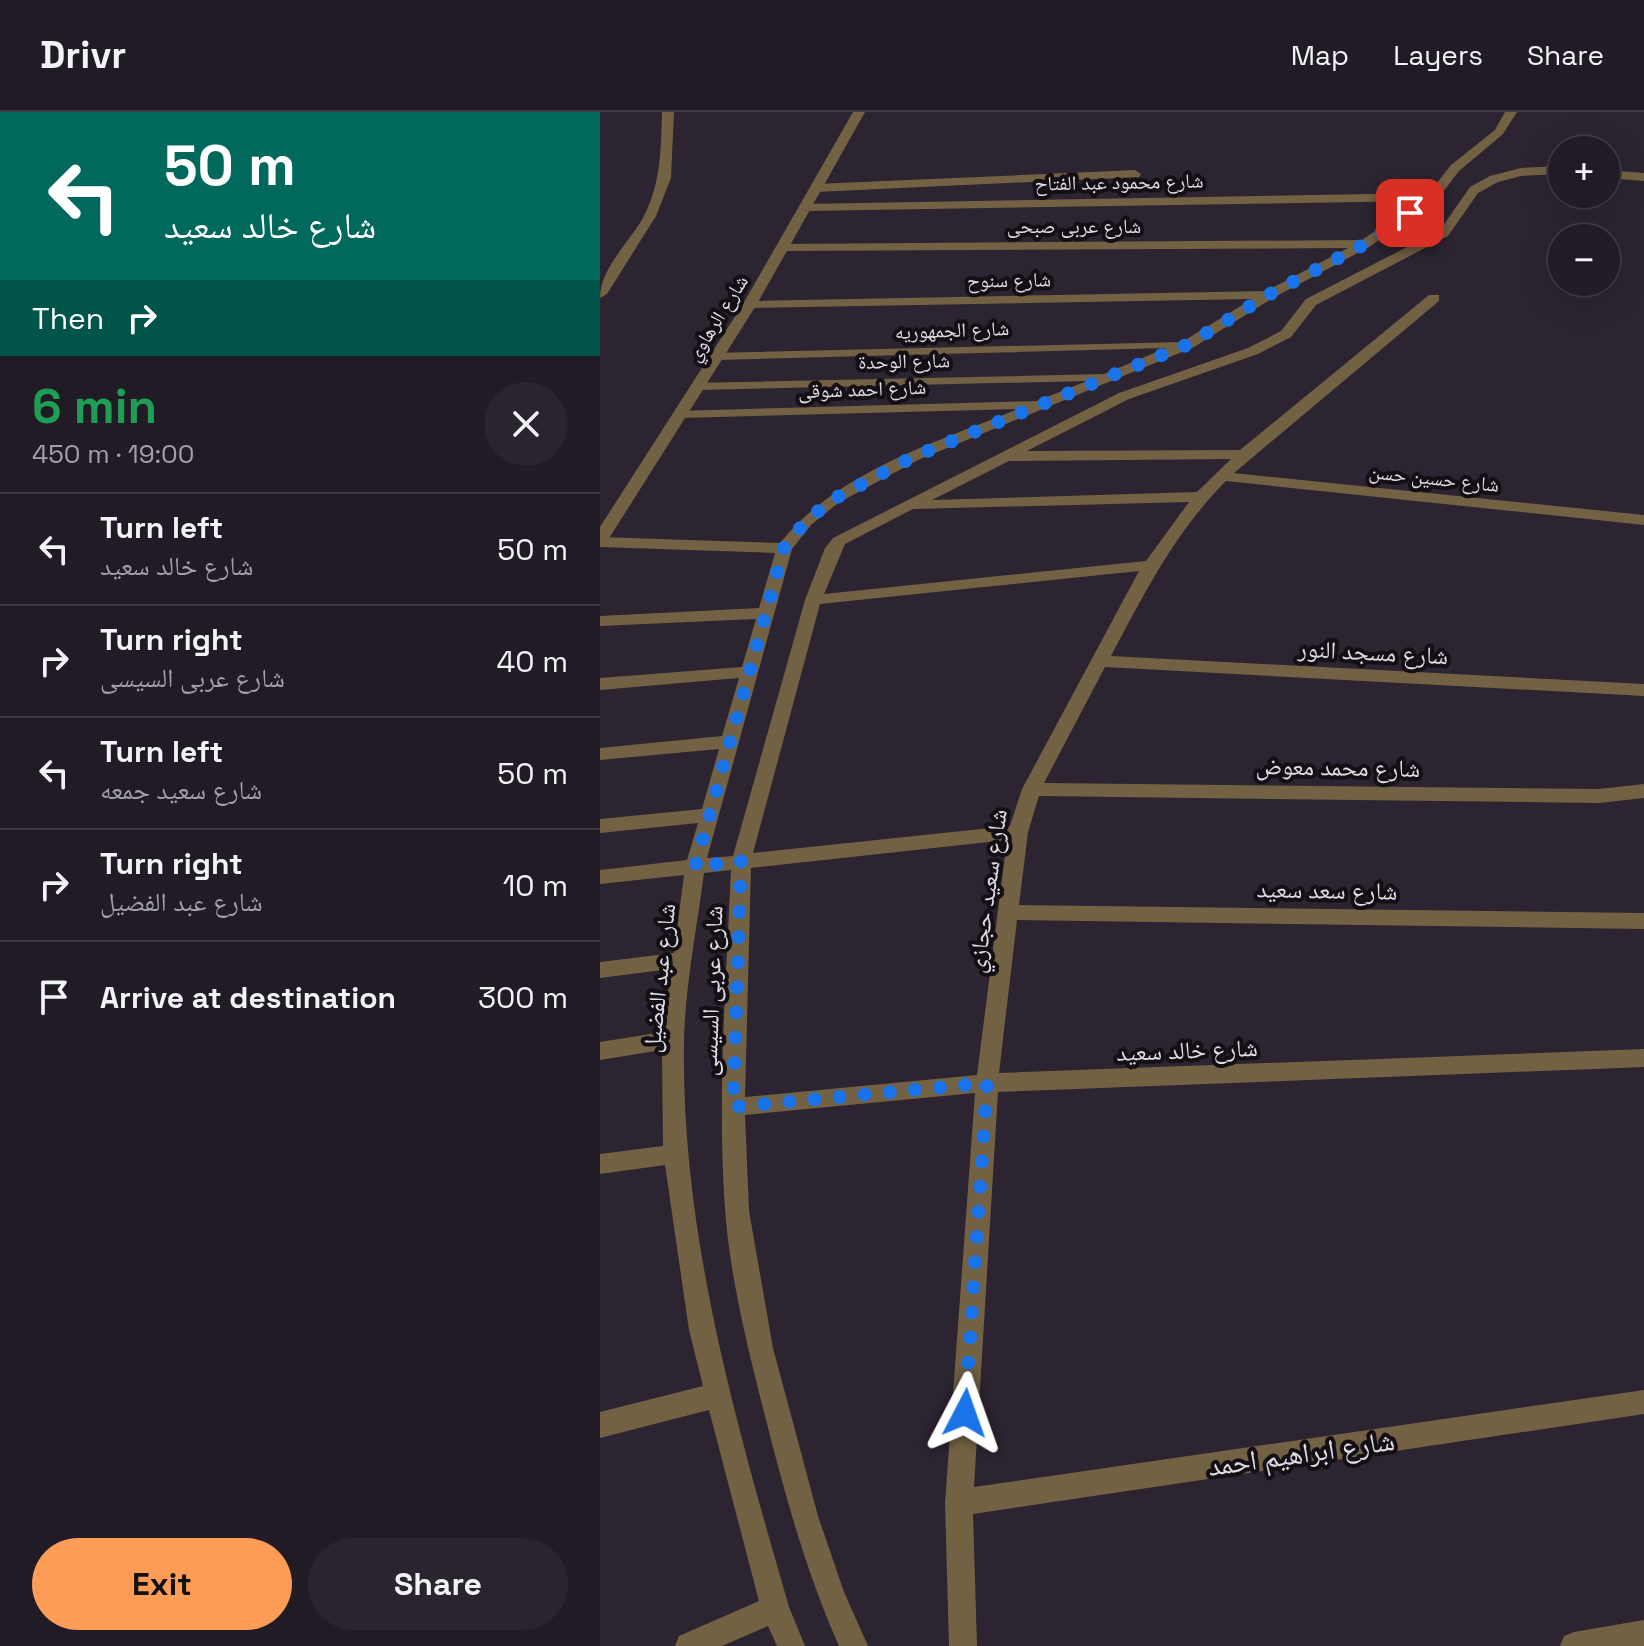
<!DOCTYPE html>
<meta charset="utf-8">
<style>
:root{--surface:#211b25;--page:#29242d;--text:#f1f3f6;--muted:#a2a1a7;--line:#3e3942;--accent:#fd9c56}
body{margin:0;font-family:"Space Grotesk","Noto Naskh Arabic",sans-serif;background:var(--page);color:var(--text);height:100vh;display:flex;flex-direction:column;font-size:30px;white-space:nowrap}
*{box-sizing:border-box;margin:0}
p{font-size:26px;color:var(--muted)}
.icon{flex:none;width:44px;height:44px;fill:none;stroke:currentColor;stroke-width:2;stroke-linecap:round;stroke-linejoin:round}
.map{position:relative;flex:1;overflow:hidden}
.panel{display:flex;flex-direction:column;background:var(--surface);width:600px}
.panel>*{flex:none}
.hud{background:#00695c;color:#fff;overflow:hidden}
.fabs{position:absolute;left:948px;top:24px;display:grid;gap:16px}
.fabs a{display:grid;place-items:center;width:72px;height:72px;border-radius:50%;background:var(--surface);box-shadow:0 8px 32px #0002,0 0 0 2px var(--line);font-size:40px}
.pin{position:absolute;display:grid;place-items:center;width:68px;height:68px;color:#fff;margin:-34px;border-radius:16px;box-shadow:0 4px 12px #0006}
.me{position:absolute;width:88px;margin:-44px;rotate:4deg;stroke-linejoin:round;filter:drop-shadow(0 0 6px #0008)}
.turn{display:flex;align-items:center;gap:28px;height:168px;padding:0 32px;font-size:36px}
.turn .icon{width:104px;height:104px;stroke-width:2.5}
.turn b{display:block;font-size:56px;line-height:68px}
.then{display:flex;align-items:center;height:76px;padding:0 32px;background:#0003;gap:16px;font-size:30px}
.round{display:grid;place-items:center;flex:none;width:84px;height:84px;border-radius:42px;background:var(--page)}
.headline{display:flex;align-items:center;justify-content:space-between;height:136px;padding:0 32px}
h1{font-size:48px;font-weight:700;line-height:60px;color:#1e9e55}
.primary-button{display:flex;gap:16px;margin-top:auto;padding:16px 32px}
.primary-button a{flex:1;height:92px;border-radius:48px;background:var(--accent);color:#111;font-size:32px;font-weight:700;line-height:92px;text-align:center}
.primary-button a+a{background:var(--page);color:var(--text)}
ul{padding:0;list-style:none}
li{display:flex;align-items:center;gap:24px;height:112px;padding:0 32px;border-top:2px solid var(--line)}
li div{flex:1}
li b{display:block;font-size:30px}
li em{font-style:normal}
header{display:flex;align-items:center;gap:48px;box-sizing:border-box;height:112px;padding:0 40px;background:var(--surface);border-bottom:2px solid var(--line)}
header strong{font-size:38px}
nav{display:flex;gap:44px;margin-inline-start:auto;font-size:28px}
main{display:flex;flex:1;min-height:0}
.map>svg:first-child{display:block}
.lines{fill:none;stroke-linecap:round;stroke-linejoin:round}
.minor{fill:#736144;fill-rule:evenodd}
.tertiary{fill:#736144;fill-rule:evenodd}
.route{stroke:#1a73e8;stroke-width:14;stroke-dasharray:0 25.2}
.labels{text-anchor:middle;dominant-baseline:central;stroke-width:8;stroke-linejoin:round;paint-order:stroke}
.far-street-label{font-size:20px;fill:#e0dae3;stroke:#130f15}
.street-label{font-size:24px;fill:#e0dae3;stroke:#130f15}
.near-street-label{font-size:28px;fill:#e0dae3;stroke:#130f15}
</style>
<header>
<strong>Drivr</strong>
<nav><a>Map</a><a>Layers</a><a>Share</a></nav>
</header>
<main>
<section class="panel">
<div class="hud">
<div class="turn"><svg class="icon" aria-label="left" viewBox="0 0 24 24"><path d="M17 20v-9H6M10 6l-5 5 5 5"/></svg><div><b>50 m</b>شارع خالد سعيد</div></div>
<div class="then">Then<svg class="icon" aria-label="right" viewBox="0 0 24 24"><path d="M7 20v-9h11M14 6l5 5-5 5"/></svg></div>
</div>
<div class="headline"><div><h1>6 min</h1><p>450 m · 19:00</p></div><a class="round"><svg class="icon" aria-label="close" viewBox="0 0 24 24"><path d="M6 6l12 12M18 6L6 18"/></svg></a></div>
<ul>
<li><svg class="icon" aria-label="left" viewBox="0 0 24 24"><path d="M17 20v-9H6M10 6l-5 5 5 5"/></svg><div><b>Turn left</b><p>شارع خالد سعيد</p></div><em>50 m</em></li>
<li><svg class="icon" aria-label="right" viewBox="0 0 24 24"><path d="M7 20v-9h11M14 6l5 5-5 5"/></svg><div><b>Turn right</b><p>شارع عربى السيسى</p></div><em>40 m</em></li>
<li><svg class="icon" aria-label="left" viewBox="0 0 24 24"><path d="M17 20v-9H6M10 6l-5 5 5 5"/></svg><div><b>Turn left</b><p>شارع سعيد جمعه</p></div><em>50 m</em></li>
<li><svg class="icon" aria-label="right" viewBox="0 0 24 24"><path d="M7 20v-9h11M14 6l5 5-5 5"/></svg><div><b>Turn right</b><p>شارع عبد الفضيل</p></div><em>10 m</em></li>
<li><svg class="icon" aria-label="arrive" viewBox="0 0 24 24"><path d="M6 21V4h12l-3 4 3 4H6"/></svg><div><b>Arrive at destination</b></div><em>300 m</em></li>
</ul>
<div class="primary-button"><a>Exit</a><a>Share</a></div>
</section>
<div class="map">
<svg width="1044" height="1534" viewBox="0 0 1044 1534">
<rect width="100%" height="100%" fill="#2c2431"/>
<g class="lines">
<path class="minor" d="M62,0H74L71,66L56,104L7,182L0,186C0,156 30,130 44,104C61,71 61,37 62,0Z
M905,0H917L903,22L859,59L837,88L769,135L673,186L594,235L318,348L238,391L211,413L192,437L107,746L133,744L205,488L225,436L233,426L519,281L648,236L681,219L706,187L840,118L870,75L890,64L921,56L962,54V62L921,64L898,70L878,81L848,124L716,193L691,225L658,242L529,287L427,339L640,338L829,183H839V189L634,361L1044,403V413L626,369C575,420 544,482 511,544L1044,572V584L505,555L444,671L999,677L1044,672V686L999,691L439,684L428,720L419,793L1044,801V817L417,808L399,961L1044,937V955L398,980L374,1375L1044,1278V1302L373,1402L377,1534H349L345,1391L375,981L145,1003L149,1099L173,1236L218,1404L244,1480L268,1534H239C206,1460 185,1383 165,1304C148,1237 130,1166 125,1097C117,984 126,871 131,758L104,761C97,816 85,874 84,930C81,1123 136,1311 189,1495L205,1534H177L168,1514L122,1534H75L79,1524L159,1489L109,1298L0,1326V1300L103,1274L89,1218L65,1053L0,1062V1042L63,1034L62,938L0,948V930L63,920L71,857L0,866V850L74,841L84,763L0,772V758L87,748L98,711L0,721V707L102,697L119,637L0,648V636L122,624L139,566L0,578V566L142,555L156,507L0,514V504L159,496L175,441L0,435V425L180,431C238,359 335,331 418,297L81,306L76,305V299L437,289L487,269L98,278L91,274L93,271L504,262L566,236L117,248L112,247V241L582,230L652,187L150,196L143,192L145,189L666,179L748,136L183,139L177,135L179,132L762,128L819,89L206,99L200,95L202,92L829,81L851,53L895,18ZM631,347L597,380L332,388L409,349ZM589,390L546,449L224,482L245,432L313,397ZM539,459L422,677L410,714L153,741L220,492ZM407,728L377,963L145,985L151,756Z
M535,58L541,62L539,65L216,80L210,76L216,72Z
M1006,58L1044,61V69L1006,66Z
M1044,1508V1534H960L964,1524L974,1520Z"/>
<path class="tertiary" d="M253,0H265L157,192L8,428L0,433V415L143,192Z"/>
</g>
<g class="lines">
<path class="route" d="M365,1301L387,971L133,995L141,749L95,755L184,436L205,410L232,388L313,345L589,232L668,183L765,132L810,101"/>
</g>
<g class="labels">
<g class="far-street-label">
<text transform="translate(519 70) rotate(-1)">شارع محمود عبد الفتاح</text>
<text x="474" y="114">شارع عربى صبحى</text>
<text transform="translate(409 168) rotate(-1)">شارع سنوح</text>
<text transform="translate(117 206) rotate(-58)">شارع الرهاوي</text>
<text transform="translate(352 218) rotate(-2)">شارع الجمهوريه</text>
<text transform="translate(304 249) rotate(-1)">شارع الوحدة</text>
<text transform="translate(262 277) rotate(-2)">شارع احمد شوقى</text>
<text transform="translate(834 366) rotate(6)">شارع حسين حسن</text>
</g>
<g class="street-label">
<text transform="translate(773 540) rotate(3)">شارع مسجد النور</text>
<text transform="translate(738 655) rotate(1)">شارع محمد معوض</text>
<text transform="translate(727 778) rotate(1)">شارع سعد سعيد</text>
<text transform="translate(387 779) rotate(-82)">شارع سعيد حجازي</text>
<text transform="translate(59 866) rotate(-84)">شارع عبد الفضيل</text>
<text transform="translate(111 879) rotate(-88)">شارع عربى السيسى</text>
<text transform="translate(587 938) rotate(-2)">شارع خالد سعيد</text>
</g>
<g class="near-street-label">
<text transform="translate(701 1341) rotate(-8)">شارع ابراهيم احمد</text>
</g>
</g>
</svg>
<div class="fabs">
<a>+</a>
<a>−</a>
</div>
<div class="pin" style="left:810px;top:101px;background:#d93025"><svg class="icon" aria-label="arrive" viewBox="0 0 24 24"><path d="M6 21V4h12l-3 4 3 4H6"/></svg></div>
<svg class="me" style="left:365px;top:1301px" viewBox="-20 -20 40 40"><path d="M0-17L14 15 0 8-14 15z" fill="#1a73e8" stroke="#fff" stroke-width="4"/></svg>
</div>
</main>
